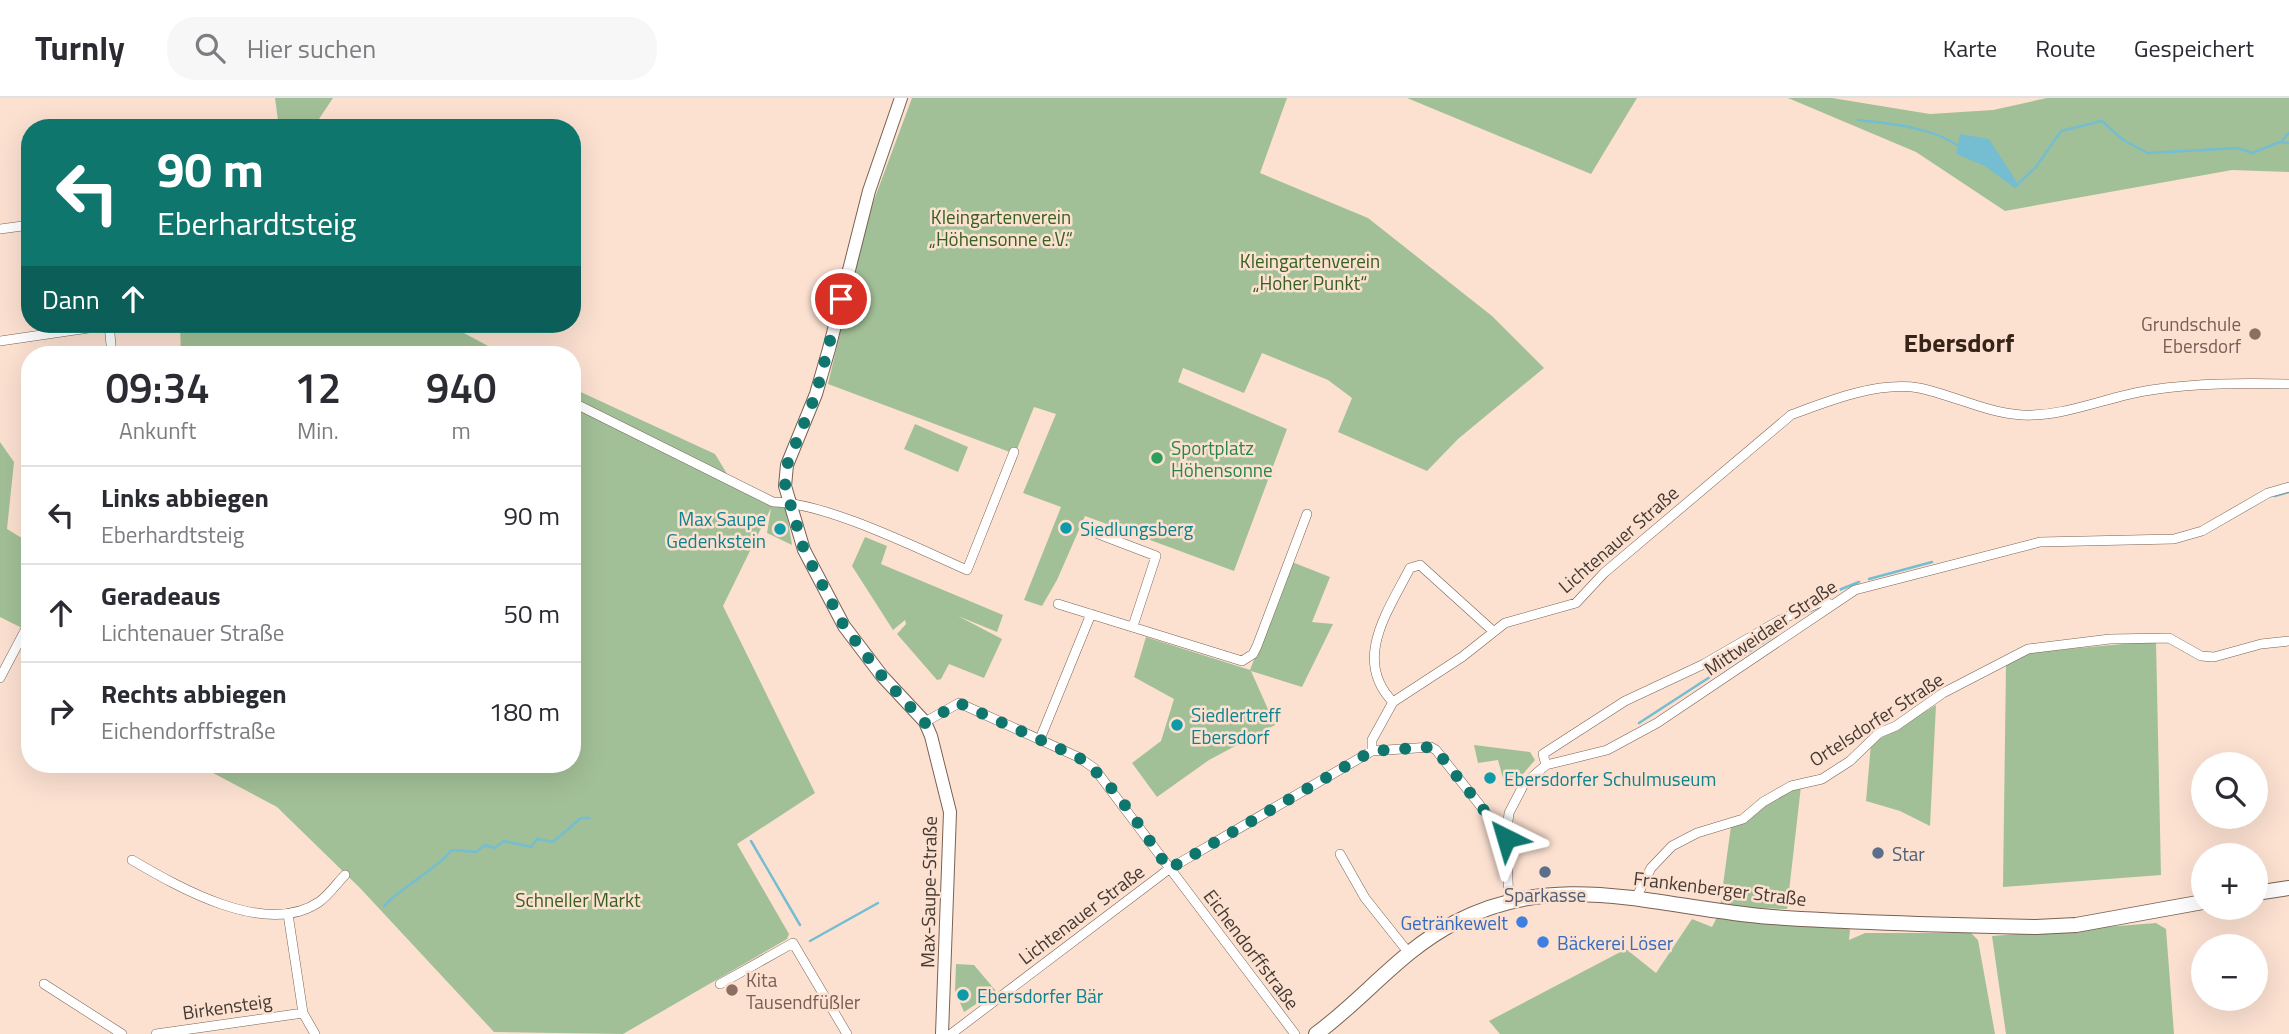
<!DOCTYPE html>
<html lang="de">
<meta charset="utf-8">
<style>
:root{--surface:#fff;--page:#f7f7f7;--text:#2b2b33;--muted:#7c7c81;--line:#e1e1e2}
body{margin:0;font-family:"Titillium Web",sans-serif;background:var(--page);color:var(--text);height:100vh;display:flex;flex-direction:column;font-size:26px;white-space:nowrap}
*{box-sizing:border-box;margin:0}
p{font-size:23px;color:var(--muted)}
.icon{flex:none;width:38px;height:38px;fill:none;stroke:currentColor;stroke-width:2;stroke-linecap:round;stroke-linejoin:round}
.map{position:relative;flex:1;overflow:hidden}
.details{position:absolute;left:21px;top:248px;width:560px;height:427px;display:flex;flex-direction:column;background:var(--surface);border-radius:28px;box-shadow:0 7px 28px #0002}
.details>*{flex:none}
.top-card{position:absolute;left:21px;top:21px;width:560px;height:214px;border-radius:28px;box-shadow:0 7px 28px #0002;background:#0f766e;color:#fff;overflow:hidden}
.fabs{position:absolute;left:2191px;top:654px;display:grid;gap:14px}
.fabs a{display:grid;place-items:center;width:77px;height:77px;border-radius:50%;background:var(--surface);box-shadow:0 7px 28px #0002;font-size:35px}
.pin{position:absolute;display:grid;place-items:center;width:60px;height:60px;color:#fff;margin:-30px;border:4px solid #fff;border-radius:50%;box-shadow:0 2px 7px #0007}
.me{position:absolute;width:77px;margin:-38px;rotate:320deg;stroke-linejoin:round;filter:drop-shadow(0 0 5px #0008)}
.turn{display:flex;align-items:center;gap:24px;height:147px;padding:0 21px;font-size:32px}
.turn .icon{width:91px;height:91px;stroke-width:2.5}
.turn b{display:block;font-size:49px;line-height:60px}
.then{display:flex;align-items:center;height:66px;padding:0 21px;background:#0003;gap:14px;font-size:26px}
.eta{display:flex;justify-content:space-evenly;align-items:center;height:119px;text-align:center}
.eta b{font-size:42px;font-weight:600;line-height:49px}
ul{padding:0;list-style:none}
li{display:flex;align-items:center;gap:21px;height:98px;padding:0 21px;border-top:2px solid var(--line)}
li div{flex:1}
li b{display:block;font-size:26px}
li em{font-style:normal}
header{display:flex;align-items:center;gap:42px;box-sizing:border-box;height:98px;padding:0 35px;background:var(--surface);border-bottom:2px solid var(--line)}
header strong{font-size:33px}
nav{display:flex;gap:38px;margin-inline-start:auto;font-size:24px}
.search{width:490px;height:63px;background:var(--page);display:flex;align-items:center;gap:18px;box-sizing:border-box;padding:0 24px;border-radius:28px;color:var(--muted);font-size:26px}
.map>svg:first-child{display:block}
.green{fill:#a2c097}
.water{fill:#75bdd0}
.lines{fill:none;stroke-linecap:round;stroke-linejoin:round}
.stream{stroke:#75bdd0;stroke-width:2.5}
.street-casing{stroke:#796254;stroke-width:10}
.secondary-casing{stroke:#796254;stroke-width:14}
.primary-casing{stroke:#796254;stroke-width:16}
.street{stroke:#fff;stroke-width:9}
.secondary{stroke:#fff;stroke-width:12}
.primary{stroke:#fff;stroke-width:14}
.route{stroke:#0f766e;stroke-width:12;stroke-dasharray:0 21.6}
.education-dot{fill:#8d6e63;stroke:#fce1d1;stroke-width:2.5}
.leisure-dot{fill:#2e9e5b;stroke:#fce1d1;stroke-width:2.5}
.culture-dot{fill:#0f9aa8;stroke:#fce1d1;stroke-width:2.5}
.service-dot{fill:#5c6f8a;stroke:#fce1d1;stroke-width:2.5}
.shop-dot{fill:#3f7fe0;stroke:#fce1d1;stroke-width:2.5}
.labels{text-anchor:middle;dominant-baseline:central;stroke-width:5;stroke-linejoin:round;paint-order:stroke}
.park-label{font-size:19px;fill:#346020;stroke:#fce1d1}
.education-label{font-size:19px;fill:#785e54;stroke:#fce1d1;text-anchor:end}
.leisure-label{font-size:19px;fill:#27864d;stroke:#fce1d1;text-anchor:start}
.culture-label{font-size:19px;fill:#0d838f;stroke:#fce1d1;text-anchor:start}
.street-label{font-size:19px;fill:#443a33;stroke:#fce1d1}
.service-label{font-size:19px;fill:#4e5e75;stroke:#fce1d1;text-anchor:start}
.shop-label{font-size:19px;fill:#366cbe;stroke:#fce1d1;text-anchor:end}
.district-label{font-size:26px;font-weight:bold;fill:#372418;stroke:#fce1d1}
</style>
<header>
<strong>Turnly</strong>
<div class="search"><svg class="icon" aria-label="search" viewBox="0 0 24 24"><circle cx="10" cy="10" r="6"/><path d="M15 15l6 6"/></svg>Hier suchen</div>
<nav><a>Karte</a><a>Route</a><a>Gespeichert</a></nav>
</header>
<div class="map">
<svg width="2289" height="936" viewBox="0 0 2289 936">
<rect width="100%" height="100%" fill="#fce1d1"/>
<path class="green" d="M275,0H333L313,30H279Z
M912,0H1287L1260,75L1368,120L1492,218L1544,270L1458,341L1427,373L1338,334L1352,300L1328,282L1262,255L1244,295L1183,270L1178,284L1287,331L1234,473L1085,418L1057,482L1042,508L1024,502L1061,409L1023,395L1056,316L1034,309L1015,356L828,286L867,121Z
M1407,0H1637L1591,76Z
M1788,0H1832L1930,16L1993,12L2047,0H2289V74L2232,72L2005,113L1916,54Z
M180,226H447L505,257H181Z
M572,290L715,356L732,384L785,404L792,447L767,435L771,410L723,508L815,695L737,746L789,836L787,841L623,936L494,934L360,790L277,709L198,667H572Z
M915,326L968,349L958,374L904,351Z
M0,344L14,364L7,431L30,445V534L0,519Z
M865,439L887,448L881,466L1003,517L997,534L958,518L1002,541L984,580L949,566L941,581L937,582L897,536L906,526L905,522L893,532L852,468Z
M1292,464L1330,479L1312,524L1333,526L1302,589L1251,573L1275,627L1209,662L1157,699L1132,665L1161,643L1174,601L1134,579L1146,539L1250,572Z
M2156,543L2161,777L2003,789L2006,566L2025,555Z
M1936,607L1930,728L1900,713L1866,703L1871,646Z
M1474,647L1530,654L1535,662L1511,690L1506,691L1498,662L1478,665Z
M1801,688L1787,811L1720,809L1731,728L1762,707Z
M1718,817L1783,827L1847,829L1850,832L1849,842L1865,835H1971L1978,842L1995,936H1500L1489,923L1626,851L1656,875L1692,821L1712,829Z
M2156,825L2166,831L2174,936H2006L1992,838Z
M956,866L974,867L996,893L964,914L955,893Z"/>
<path class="water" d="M1960,36L1989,41L2018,86L2016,91L1985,68L1956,56Z"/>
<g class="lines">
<path class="stream" d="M1858,22C1893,26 1930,29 1959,48
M2281,44L2289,35
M2018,86L2036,69L2061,33L2102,23L2123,42L2148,55L2238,50L2252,55L2280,44L2289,45
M2275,398L2289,394
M1869,481L1932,464
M1824,498L1859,484
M1639,625L1770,540
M751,743L800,827
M384,808C405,786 432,775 452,752L476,754L485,747L494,750L504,743L531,749L537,741L553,744L581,720H590
M810,843L878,805"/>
<g class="street-casing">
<path id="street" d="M0,131L30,127
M109,226L112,257
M0,243L116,226
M572,304L773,404C824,404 917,450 967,472L1014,354
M1088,432L1156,458L1133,528
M1058,506L1242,563L1253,556L1257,548L1307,416
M0,580L30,523
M1393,604C1352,562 1388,513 1410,470L1420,467L1493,533
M925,624L959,605L1078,659L1094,670L1295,936
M1040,641L1091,516
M1372,653V642L1393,604L1462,559L1505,525L1576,505L1604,475L1791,317C1828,303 1878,283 1919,290C1953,297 1987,315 2022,317C2066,319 2108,298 2151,292C2197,285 2243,285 2289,286
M1546,667L1543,656L1625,603L1704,566L1780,522L1821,504L1831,506
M1340,756L1365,800L1408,854
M132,762C178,789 266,840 319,804C329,797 337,785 345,777
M1636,800L1651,770L1672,748L1697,735L1743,721L1763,704L1791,688L1822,681L1850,663L1879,635L1896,628L1943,595L2028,551L2110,541L2169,540L2201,558L2214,559L2261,546L2289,543
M1509,803L1506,740L1509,715L1524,686L1546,667L1607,652L1657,625L1855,492L2040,444L2174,441L2202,433L2268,395L2289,389
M288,816L303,915L315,936
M44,886L122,936
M720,886L793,845L847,936
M156,936L303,915
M951,936L1169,771L1372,653L1431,649L1436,652L1506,740"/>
</g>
<g class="secondary-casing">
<path id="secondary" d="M901,0L869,93L829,251L816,296L787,367L785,388L804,452L844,528L882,578L925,624L931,638L950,714L942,936"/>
</g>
<g class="primary-casing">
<path id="primary" d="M2256,795L2289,790
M1316,936C1365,900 1401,852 1456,824C1562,769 1661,811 1772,819C1859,825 1948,827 2036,829L2076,827L2203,804"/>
</g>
<use href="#street" class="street"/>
<use href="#secondary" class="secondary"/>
<use href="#primary" class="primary"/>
</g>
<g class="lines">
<path class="route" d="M841,201L816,296L787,367L785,388L804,452L844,528L882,578L925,625L959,605L1078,659C1116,686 1142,733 1169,771L1372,653L1431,649L1436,652L1506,740"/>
</g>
<g class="education-dot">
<circle cx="2255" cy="236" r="7"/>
<circle cx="732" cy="892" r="7"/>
</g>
<circle class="leisure-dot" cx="1157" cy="360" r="7"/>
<g class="culture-dot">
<circle cx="1066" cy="430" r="7"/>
<circle cx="780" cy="431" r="7"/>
<circle cx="1177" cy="627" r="7"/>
<circle cx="1490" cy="680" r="7"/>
<circle cx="963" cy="897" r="7"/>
</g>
<g class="service-dot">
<circle cx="1878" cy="755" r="7"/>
<circle cx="1545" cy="774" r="7"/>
</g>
<g class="shop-dot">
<circle cx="1522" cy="824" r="7"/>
<circle cx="1543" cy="844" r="7"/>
</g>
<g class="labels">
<g class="park-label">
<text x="1001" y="118">Kleingartenverein<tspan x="1001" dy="22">„Höhensonne e.V.“</tspan></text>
<text x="1310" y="162">Kleingartenverein<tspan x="1310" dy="22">„Hoher Punkt“</tspan></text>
<text x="578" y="801">Schneller Markt</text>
</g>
<g class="education-label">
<text x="2241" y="225">Grundschule<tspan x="2241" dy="22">Ebersdorf</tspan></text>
<text x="746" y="881" text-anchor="start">Kita<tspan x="746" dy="22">Tausendfüßler</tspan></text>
</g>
<g class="leisure-label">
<text x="1171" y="349">Sportplatz<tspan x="1171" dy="22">Höhensonne</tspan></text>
</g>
<g class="culture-label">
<text x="766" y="420" text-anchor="end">Max Saupe<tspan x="766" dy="22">Gedenkstein</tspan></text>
<text x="1080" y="430">Siedlungsberg</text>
<text x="1191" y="616">Siedlertreff<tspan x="1191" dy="22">Ebersdorf</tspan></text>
<text x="1504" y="680">Ebersdorfer Schulmuseum</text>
<text x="977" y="897">Ebersdorfer Bär</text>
</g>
<g class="street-label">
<text transform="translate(1618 441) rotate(-41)">Lichtenauer Straße</text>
<text transform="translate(1770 529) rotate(-34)">Mittweidaer Straße</text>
<text transform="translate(1876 621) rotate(-33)">Ortelsdorfer Straße</text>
<text transform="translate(1720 790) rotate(7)">Frankenberger Straße</text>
<text transform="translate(928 794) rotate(-89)">Max-Saupe-Straße</text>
<text transform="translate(1081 816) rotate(-37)">Lichtenauer Straße</text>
<text transform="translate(1252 851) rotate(53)">Eichendorffstraße</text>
<text transform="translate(227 908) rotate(-8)">Birkensteig</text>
</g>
<g class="service-label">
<text x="1892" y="755">Star</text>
<text x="1545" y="796" text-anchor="middle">Sparkasse</text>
</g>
<g class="shop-label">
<text x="1508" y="824">Getränkewelt</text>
<text x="1557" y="844" text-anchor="start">Bäckerei Löser</text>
</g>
<g class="district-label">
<text x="1959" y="244">Ebersdorf</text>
</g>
</g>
</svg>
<div class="fabs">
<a><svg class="icon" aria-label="search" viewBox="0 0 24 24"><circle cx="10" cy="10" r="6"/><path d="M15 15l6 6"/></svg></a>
<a>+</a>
<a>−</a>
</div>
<div class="pin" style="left:841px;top:201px;background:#d93025"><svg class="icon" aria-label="arrive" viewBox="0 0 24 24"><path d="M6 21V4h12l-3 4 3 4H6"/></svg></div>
<svg class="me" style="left:1506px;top:740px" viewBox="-20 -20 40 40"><path d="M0-17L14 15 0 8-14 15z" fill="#0f766e" stroke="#fff" stroke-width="4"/></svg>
<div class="top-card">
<div class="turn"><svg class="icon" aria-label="left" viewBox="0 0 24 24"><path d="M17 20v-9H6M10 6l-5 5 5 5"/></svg><div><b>90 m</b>Eberhardtsteig</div></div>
<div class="then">Dann<svg class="icon" aria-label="ahead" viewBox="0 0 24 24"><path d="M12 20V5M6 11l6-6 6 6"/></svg></div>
</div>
<section class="details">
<div class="eta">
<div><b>09:34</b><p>Ankunft</p></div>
<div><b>12</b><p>Min.</p></div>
<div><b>940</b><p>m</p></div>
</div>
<ul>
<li><svg class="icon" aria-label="left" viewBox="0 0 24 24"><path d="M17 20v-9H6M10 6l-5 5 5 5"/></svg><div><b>Links abbiegen</b><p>Eberhardtsteig</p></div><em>90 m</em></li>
<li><svg class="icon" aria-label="ahead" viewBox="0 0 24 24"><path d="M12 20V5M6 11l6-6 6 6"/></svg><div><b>Geradeaus</b><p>Lichtenauer Straße</p></div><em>50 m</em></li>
<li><svg class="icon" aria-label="right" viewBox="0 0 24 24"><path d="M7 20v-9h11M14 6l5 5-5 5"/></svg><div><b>Rechts abbiegen</b><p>Eichendorffstraße</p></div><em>180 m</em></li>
</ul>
</section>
</div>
